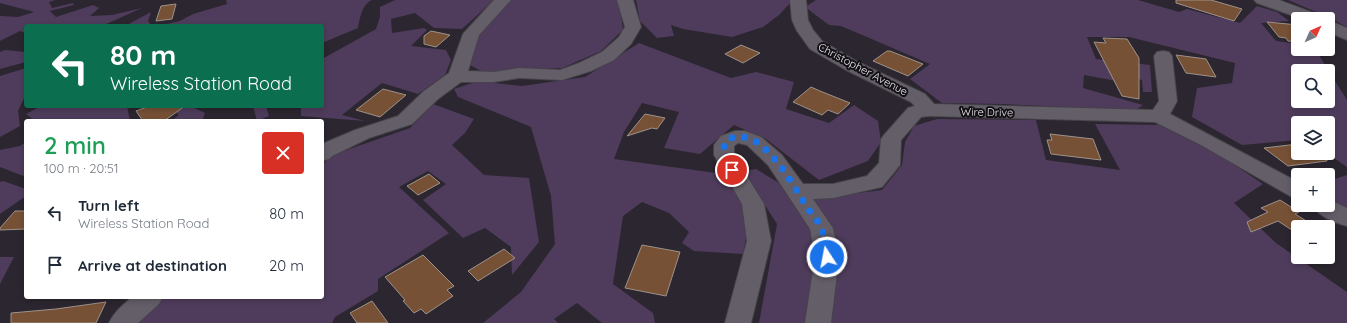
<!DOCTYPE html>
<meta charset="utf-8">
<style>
:root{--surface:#fff;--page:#f2f2f3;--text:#1f2937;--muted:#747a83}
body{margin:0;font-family:Quicksand,sans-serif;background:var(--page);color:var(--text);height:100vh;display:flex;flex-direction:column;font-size:15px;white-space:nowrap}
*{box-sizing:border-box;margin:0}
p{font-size:13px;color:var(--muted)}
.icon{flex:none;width:22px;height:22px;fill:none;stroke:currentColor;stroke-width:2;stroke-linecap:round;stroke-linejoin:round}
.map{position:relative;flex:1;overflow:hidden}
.panel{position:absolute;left:24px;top:119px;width:300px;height:180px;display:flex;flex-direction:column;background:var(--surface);border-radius:4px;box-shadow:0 2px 6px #0003}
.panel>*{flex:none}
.hud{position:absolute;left:24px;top:24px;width:300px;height:84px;border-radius:4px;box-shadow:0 2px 6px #0003;background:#0b6e4f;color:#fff;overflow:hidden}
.needle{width:26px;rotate:45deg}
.tools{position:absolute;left:1291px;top:12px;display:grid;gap:8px}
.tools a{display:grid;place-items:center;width:44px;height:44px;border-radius:4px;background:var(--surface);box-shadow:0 2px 6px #0003;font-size:20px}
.pin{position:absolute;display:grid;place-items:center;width:34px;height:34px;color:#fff;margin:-17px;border:2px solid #fff;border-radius:50%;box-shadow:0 1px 4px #0007}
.me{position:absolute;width:44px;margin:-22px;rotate:349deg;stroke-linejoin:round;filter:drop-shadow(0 0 3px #0008)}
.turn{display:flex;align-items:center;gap:14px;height:84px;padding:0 20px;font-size:18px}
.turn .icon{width:52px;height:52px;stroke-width:2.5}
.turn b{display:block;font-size:28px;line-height:34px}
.round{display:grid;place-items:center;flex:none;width:42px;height:42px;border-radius:4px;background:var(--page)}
.head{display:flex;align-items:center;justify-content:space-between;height:68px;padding:0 20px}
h1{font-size:24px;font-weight:600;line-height:30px;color:#1e9e55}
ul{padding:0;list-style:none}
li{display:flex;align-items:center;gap:12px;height:52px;padding:0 20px}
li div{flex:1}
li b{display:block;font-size:15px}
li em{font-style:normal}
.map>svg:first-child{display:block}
.green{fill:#4f3c5c;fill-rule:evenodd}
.building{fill:#765136;stroke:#9e928a}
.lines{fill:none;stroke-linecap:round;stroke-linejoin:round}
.minor-casing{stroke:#47434a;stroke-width:2}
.minor{fill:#645e68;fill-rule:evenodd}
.route{stroke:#1a73e8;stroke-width:7;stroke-dasharray:0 12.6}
.labels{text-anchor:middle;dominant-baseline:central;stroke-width:4;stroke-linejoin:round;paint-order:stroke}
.street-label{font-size:11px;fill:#eae6ed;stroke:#121014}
</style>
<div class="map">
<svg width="1347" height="323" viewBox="0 0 1347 323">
<rect width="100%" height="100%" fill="#2b262f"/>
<path class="green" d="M0,0H55L49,2L52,8L73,3L74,5L50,11L56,17L93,5L99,8L90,16L112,15L142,8L102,26H26V33L20,31L0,41V16L18,17L34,12L0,3Z
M226,0H372C362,4 360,18 358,28L322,43V26H158L180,21L193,14L227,4Z
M395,0H494L462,29L434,28L415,13L391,19L392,33L424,28L427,30L411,46L446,50L451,60L445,75L418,94L382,83L342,115L365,121L301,116V106H322V59L376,29L380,17V7Z
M509,0H619L623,30L601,51L562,68L483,72L468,64L478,33Z
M636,0H790L791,2L779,15L763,27L732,37L683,29L671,25L674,36L657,38L640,21Z
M816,0H1138L1179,12L1187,9L1240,23L1257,6L1277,12L1289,21L1261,23L1276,41L1298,44V49H1315L1347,100V167L1327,153H1328V123H1298V140L1242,145L1192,117L1197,88L1232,83L1235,63L1129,37H1087L1096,59L1150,65L1152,92H1143L1142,80L1118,74L1117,81L1084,75L1083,88L1143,105L1136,110L1002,104L942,103L910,79L930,64L841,26L829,25L805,7ZM1298,71H1328V101H1298Z
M1288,0H1347V27L1330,18Z
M151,12L148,21L152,26H125Z
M639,43L731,78L756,72L794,82L786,109L829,123L854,105L878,121L881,142L868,161L819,180L766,139L734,125L700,154L664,148L679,112L642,103L624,132L614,159L716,173L735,191L750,216L743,254L694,251L682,243L689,232L669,213L642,202L623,216L613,284L653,313L655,323H602L577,303L554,319L558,323H483L521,292L555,244L551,196L531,127L458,97L454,89L478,81L522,86L585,77Z
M5,50L26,52V62L0,69V52Z
M26,68V94L18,111L20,126L0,137V76Z
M433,104L474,119L465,133L452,145L484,175L529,178L539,242L512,275L511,247L485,228L463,238L423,200L446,184L428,171L399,187L449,233L378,279V291L335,317L332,323H136L147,310L163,297H322V165L332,155L410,128Z
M41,106H127L130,121H35L26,114Z
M170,106H190L205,113L202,121H171L179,115Z
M253,106H266L269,116L257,121Z
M937,119L1036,120L1046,160L1120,170L1095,124L1164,125L1199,141L1263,184L1234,203L1276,243L1347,292V323H829L809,199L882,190L902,165L905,142L914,126Z
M26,142V177L0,167V150L20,146Z
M756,169L779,183L810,230L815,268L810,323H759L777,224L743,171Z
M1347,175V209L1328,199V181Z
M3,181L26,189V196L0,214V182Z
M0,257H14L0,284Z"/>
<path class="building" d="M1176,0H1211L1242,9L1234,21L1176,3Z
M176,4L172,19L156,21L161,6Z
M1267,22L1298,25V42L1288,41L1286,38L1279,37Z
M431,31L450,35L436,47L424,44V36Z
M1103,38L1127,39L1139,58V99L1122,96L1094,42L1106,43Z
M741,45L760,53L743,63L725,54Z
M887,51H890L923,64L908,76L873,61Z
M1176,55L1206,59L1216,77L1186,73Z
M811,87L820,91L850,103L838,114L828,110L822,115L793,102Z
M383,89L406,95L380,117L356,110Z
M150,106H185L164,121H143L136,111Z
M645,114L665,118L657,129L652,128L627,136Z
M1050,134L1093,139L1101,160L1051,154L1047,140H1052Z
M1298,144V153H1327V161L1288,166L1264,148Z
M429,174L440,183L418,195L407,186Z
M1280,200L1299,212L1295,214L1316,227H1298V234L1278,221L1251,232L1247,222L1268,212L1261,208Z
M15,211H26V229L0,230V228Z
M642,245L680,252L666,296L625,288Z
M504,249L515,258L478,281L468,271Z
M423,255L454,286L447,290L453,296L426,314L421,309L414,313L403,301L405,300L385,277Z
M372,301L388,323H357L350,313Z
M106,302L96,323H11V313L56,309Z"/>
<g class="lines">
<g class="minor-casing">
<path id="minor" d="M494,0H511L479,35L468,71L494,72L519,68L560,70L579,63L602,52L619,37L625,27L617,0H633L641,27L631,44L614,60L591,71L562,80L519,78L494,82H461L438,99L412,124L369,138L332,156L329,159L322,161V144L355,130L398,116L424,91L449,73L463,34Z
M790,0H806L808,20L813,30L822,41L858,62L925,94L934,104L1153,110L1159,101L1154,56L1157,52L1163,51L1169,52L1172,56L1177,101L1170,114L1298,182V198L1290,196L1201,145L1155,122L929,116L921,117L901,140L900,165L882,187L833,198L813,199L833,228L839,257L831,323H805L815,257L810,229L768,165L747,145L738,143L734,146V155L764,204L771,241L751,323H725L747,241L742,204L714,155V145L721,136L735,131H745L761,137L782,155L803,184H833L867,176L879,163L881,139L884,135L908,108L915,106L911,102L846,70L810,49L797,31L792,20Z
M1254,0H1279L1322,16L1324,19H1302L1257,3Z
M1328,20L1347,28V40L1328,32Z
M1328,199L1347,208V226C1335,223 1318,216 1312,205H1328Z
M132,297H163L159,304L138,323H109C114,312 123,305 132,297Z"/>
</g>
<use href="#minor" class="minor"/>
</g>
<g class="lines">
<path class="route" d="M732,170C728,163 723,155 724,147C725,133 747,136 755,141C776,154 795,188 808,209C813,215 819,222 822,229C824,238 825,248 827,257"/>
</g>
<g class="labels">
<g class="street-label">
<text transform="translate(863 69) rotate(28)">Christopher Avenue</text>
<text transform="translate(987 112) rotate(1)">Wire Drive</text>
</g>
</g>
</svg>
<div class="tools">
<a><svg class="needle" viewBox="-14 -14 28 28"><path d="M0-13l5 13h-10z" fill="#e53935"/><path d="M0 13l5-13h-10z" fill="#747a83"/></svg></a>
<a><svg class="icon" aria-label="search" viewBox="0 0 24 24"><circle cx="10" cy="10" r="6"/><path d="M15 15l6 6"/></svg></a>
<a><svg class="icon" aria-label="layers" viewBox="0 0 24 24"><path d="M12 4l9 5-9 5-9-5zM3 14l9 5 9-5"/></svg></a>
<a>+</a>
<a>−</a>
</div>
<div class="pin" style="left:732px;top:170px;background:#d93025"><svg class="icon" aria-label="arrive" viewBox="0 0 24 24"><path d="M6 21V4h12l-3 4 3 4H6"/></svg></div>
<svg class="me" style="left:827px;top:257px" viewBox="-20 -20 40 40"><circle r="17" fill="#1a73e8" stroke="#fff" stroke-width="3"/><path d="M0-11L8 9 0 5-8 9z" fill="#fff"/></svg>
<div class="hud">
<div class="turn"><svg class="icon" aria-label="left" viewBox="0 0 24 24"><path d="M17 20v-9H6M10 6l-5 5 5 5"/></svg><div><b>80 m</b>Wireless Station Road</div></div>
</div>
<section class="panel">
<div class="head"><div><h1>2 min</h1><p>100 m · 20:51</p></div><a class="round" style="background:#d93025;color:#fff"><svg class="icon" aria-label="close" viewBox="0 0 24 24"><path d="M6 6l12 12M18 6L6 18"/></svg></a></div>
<ul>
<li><svg class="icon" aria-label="left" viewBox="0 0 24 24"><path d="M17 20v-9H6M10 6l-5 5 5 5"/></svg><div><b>Turn left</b><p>Wireless Station Road</p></div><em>80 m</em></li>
<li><svg class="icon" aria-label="arrive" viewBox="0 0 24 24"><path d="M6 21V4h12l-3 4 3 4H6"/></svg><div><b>Arrive at destination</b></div><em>20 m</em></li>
</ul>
</section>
</div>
